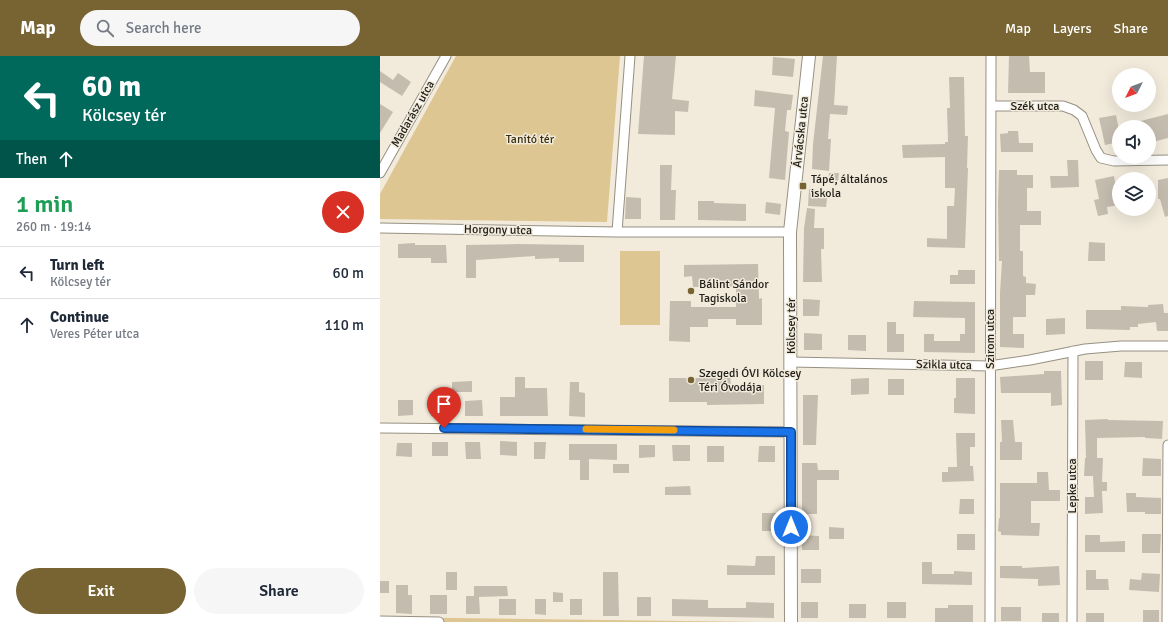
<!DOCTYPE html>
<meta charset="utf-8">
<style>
:root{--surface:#fff;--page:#f6f6f7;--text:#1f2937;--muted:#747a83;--line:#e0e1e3;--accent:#786332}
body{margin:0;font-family:Signika,sans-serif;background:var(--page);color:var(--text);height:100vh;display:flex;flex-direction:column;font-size:15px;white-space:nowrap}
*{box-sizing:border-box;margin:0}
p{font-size:13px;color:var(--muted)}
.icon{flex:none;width:22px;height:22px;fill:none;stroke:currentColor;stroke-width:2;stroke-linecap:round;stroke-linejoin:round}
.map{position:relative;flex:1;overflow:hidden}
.panel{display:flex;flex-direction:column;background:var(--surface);width:380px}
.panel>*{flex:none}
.top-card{background:#00695c;color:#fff;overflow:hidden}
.needle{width:26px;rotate:228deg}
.controls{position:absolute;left:732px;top:12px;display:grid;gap:8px}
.controls a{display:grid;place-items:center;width:44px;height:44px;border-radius:50%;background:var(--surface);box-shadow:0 4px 16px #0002;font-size:20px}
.pin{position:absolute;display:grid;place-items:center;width:34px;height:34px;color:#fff;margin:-41px -17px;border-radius:50% 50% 50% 0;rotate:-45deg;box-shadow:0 0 4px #0007}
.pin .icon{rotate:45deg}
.me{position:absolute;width:44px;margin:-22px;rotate:0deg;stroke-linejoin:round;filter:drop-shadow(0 0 3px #0008)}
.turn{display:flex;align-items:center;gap:14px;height:84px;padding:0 16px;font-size:18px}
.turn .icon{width:52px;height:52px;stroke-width:2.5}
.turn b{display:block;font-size:28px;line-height:34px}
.then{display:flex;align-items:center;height:38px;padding:0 16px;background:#0003;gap:8px;font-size:15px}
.round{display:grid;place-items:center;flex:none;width:42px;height:42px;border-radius:21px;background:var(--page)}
.head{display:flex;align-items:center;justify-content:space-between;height:68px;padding:0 16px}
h1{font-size:24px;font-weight:600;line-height:30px;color:#1e9e55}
.action{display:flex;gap:8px;margin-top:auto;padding:8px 16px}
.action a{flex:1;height:46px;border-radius:24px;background:var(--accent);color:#fff;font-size:16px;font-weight:600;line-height:46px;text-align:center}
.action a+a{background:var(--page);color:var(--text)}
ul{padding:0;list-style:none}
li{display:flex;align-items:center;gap:12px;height:52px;padding:0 16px;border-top:1px solid var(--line)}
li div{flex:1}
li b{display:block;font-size:15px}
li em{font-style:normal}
header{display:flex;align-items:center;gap:24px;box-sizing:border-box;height:56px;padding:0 20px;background:var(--accent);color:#fff}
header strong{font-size:19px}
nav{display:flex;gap:22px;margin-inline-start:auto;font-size:14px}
.search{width:280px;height:36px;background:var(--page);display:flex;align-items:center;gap:10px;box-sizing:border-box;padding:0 14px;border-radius:22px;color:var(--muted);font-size:15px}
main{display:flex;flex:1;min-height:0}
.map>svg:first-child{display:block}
.green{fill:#dec693}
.building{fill:#c4bdaf}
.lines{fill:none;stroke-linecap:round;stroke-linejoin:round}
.minor-casing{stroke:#969082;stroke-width:11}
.tertiary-casing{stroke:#969082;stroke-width:14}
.minor{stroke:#fff;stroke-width:9}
.tertiary{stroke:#fff;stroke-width:12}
.route-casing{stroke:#114b97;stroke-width:10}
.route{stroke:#1a73e8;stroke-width:7}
.slow{stroke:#f59e0b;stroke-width:7}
.poi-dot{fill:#786332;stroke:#f2ebdc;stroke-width:1.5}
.labels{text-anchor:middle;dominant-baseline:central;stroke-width:3;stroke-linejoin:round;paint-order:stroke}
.street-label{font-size:12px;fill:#22201b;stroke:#f2ebdc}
.park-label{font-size:12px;fill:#3c2f0f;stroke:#f2ebdc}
.poi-label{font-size:12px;fill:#22201b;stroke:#f2ebdc;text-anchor:start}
</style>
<header>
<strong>Map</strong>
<div class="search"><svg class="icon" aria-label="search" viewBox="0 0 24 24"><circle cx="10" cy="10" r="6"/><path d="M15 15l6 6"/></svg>Search here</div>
<nav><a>Map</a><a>Layers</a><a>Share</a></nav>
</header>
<main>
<section class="panel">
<div class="top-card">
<div class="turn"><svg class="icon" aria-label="left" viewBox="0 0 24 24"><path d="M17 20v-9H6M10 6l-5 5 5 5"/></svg><div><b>60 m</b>Kölcsey tér</div></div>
<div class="then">Then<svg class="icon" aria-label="ahead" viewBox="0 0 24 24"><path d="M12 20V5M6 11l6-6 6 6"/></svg></div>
</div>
<div class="head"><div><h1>1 min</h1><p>260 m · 19:14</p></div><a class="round" style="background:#d93025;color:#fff"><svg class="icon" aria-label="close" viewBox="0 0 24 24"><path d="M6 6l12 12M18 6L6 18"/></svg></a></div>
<ul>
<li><svg class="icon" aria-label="left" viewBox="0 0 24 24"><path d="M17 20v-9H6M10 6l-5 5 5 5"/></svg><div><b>Turn left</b><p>Kölcsey tér</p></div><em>60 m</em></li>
<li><svg class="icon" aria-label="ahead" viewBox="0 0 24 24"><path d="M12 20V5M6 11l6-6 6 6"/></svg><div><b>Continue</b><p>Veres Péter utca</p></div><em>110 m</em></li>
</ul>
<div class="action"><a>Exit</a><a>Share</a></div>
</section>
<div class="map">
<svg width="788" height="566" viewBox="0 0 788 566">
<rect width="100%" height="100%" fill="#f2ebdc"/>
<path class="green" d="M76,0H240L227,166L0,163V138Z
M240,195H280V269H240Z
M0,561L389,566H0Z"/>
<path class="building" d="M264,0H296L292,43L309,45L308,56L295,55V79L258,78Z
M443,0H457L454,49L468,50L467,59L450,58L448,83H451L449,115L432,113L433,88Z
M629,0H649L650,16H665V37H628Z
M393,1L415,3L413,21L392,19Z
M0,15L13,24L18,17L31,26L22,40L0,26Z
M569,21H584L585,80H588L587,112H588L585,192L547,191V182L567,183V150H574L575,132H565V101L523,102L522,89L565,88V86H568L567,52H570Z
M375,34L413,39L411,54H407L405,75L409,76L405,124L389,122L395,52L374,50Z
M0,48L13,56L0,77Z
M788,58V82L769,87V71H750L749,68Z
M736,59L739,74V86L725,89L719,62Z
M628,75H638L639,87H653V96H621L620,78L628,77Z
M687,104H698L699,131L671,132L670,120H688Z
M280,109H292L291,134H296L295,164H280Z
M619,114H637V119H653V132H647V155H661V169H640V195H643V220L646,221V227L656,228L655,239H646V261H633V278H644V292L620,291V237L622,205H619L618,147Z
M449,117H459L458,126L448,125Z
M734,120L739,149L727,151L728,158L718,160L714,144L719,143L715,124Z
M788,122V160L785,161L780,143H778V124Z
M429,133L448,135L446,151L428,150Z
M246,141L261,142V163H245Z
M318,145H334V147L366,148V165L318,164Z
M386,146L401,148L400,159L385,157Z
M427,152L435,153L434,172H444V193H441L442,226H423L424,172Z
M709,186L725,187V205H708Z
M35,187V189H66L67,207H51V202H18V188Z
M138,188L204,189V206H179V202L155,203V200L96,204V222H86V189Z
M378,208L379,243L382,242V269H356V263H328V271H310V286L289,285L290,245H311V251H356V231H313L312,220L304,221V209Z
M578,214H595V228H570V219H578Z
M423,243L440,244L439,260H423Z
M534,245L595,246V297L544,296V278H554V285H580V278H585V262L533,261Z
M783,248L784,257H788V275H777L776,266L758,268V271H750V274L706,273V254H741V250L768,251V249Z
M685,262V278L666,279V263Z
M507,266H516V278H524V296H507Z
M424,277L442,278V294H424Z
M468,279H486V295L468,294Z
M705,305H723V324H705Z
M745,306H762V322L744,321Z
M664,315H681L682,349L671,350V337H621L620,321L664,318Z
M327,318H350L351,330L384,329V348L327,349V346H289V322H327Z
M135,321H145V332H167L168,360H120V341H135Z
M489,322V338L471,339V323Z
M576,322H595V358L574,357V342H576Z
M508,323H524V339H508Z
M92,325V336H72V326Z
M190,326H199V336L205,337V361L189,360Z
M69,339V360H51V340Z
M423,339H438L436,389H423Z
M18,344H33V359L18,360Z
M102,344L103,360H85V345Z
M728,363V364L783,365L782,383L765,382V381L717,382V402H723L722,426H727V435H722L723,457L705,458V441H714L713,420H704L705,402H706L705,364Z
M621,364H633L635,386H642V404H620V386H622Z
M576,377H595V391H590V410H593L594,425L562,426V416H568V411H577Z
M120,385L137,386V400L120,399Z
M52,386H68V400H52Z
M85,386H100L101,403H86Z
M154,386H166L165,403H154Z
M17,387H32V401L16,400Z
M189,388H237V404L209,403V424H200V404H189Z
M259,389H275V401L259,402Z
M292,389H310V405H293Z
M327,390H344V406H327Z
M379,390H395V406H378Z
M763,402L781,403V420H762Z
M422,407H437L438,414H459V424H437V458H422Z
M233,408H249V417H233Z
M657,416H668L669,434H680V445H651V467H660L659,480L621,479V476L618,475L619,462H620V427H657Z
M310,430L311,439H285V431Z
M746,437H756V441L781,442V458H765V456H747Z
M580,443H594V458H579Z
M382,457H396V475H382Z
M449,471L464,472V483H449Z
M577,478H595V494H577Z
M762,478H781L780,497H762Z
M422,479L439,480V494H422Z
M705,479H720V486L745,485V496H705Z
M376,500H395V519H347V509L375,510Z
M542,506H552V518H574V515L592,516V529L542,528Z
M620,510H642V512L679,510L680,529L658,530V523L620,522Z
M421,513H441V527H421Z
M706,514H716V523H728L729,534H706Z
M66,516H77V534H66Z
M223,516H238L239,560H223Z
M762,517L780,518L779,536L749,534L750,523L761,524Z
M0,525H9V537H0Z
M16,529H28V539H32V558L16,557Z
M94,530H127L128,540L99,541L100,558H86V540H94Z
M173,536L183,537V546H173Z
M50,539H67V558H50Z
M257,541H271V560H257Z
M119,543H136V559H119Z
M155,543H166V559L155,558Z
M190,543H202V559H190Z
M292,543L328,544V552H366V546L394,547V562L292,560Z
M421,546H438V562H421Z
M507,546H526V562H507Z
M469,548H486V562H469Z
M568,549H593V566H555V552H568Z
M621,551H641V565H621Z
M763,554H779V566H763Z
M662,557H679V566H662Z
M706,557H724V566H706Z"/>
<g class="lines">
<g class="minor-casing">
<path id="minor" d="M611,50H683L694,54L702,60L716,94L721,102L734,105L788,104
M0,117L66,0
M0,172L237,176H410
M237,176L250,0
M411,306L609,310L650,304L705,293L741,290H788
M0,372L411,376
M0,565L59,566
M610,566L611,0
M692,566L693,295
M787,566L788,389"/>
</g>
<g class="tertiary-casing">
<path id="tertiary" d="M411,566L410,176L429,0"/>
</g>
<use href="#minor" class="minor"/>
<use href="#tertiary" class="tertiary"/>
</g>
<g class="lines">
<g class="route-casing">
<path id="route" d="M64,372L411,376V471"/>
</g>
<use href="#route" class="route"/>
<path class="slow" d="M206,373L294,374"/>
</g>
<g class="poi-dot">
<rect x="419" y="126" width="8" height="8" rx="2"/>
<circle cx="311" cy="235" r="4"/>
<circle cx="311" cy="324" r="4"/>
</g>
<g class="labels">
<g class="street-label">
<text x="655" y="50">Szék utca</text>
<text transform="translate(33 58) rotate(-60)">Madarász utca</text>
<text transform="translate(421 76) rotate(-84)">Árvácska utca</text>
<text transform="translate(118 174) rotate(1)">Horgony utca</text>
<text transform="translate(411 270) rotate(-90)">Kölcsey tér</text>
<text transform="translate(610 283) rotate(-90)">Szirom utca</text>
<text transform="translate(564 309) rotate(1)">Szikla utca</text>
<text transform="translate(692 430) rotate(-90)">Lepke utca</text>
</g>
<g class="park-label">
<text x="150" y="83">Tanító tér</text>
</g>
<g class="poi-label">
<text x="431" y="123">Tápé, általános<tspan x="431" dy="14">iskola</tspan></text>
<text x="319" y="228">Bálint Sándor<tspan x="319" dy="14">Tagiskola</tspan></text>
<text x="319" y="317">Szegedi ÓVI Kölcsey<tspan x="319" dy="14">Téri Óvodája</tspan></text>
</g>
</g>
</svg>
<div class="controls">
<a><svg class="needle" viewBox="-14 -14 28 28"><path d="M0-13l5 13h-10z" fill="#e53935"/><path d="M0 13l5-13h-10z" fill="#747a83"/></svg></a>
<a><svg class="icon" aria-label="sound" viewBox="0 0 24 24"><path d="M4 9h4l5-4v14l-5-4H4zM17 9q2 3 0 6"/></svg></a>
<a><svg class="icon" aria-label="layers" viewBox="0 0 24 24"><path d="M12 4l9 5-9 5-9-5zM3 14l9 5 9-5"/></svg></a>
</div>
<div class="pin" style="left:64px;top:372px;background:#d93025"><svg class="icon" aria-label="arrive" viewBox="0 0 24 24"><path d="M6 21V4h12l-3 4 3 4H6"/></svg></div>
<svg class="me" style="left:411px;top:471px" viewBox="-20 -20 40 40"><circle r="17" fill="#1a73e8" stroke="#fff" stroke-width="3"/><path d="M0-11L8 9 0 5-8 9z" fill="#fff"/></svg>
</div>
</main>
